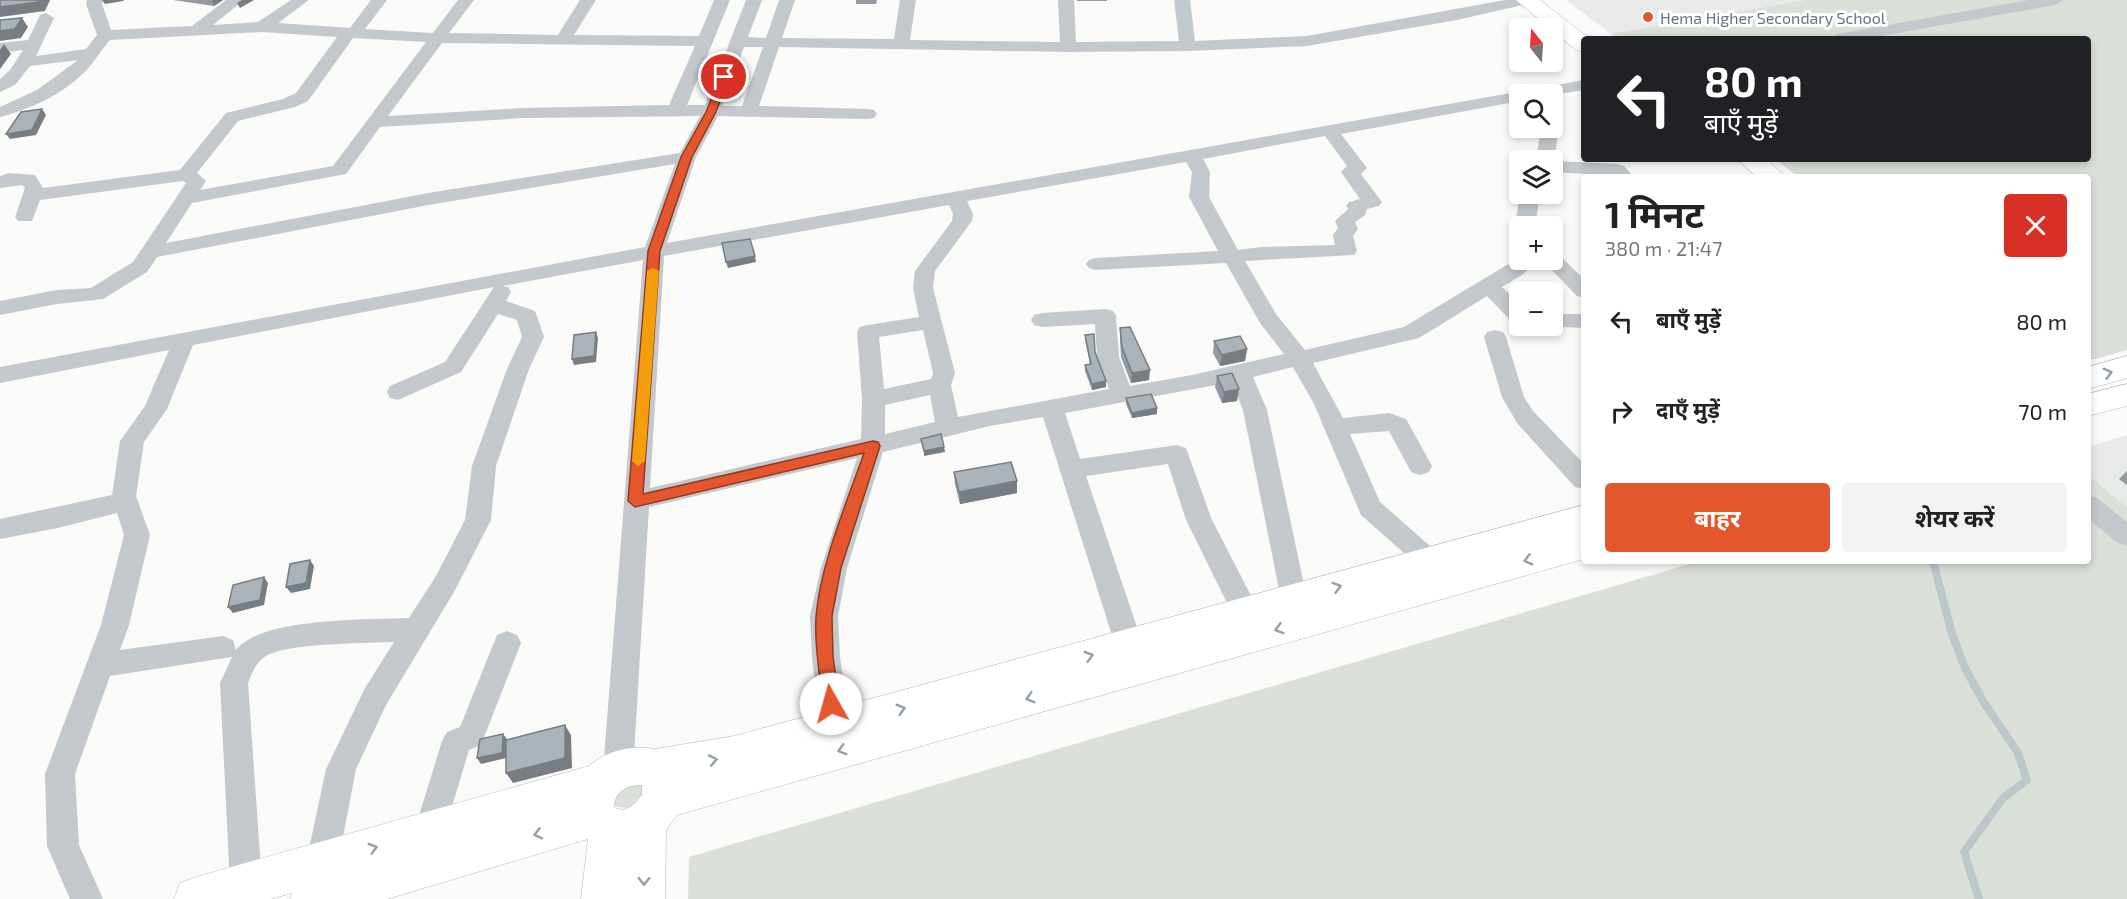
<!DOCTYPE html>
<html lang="hi">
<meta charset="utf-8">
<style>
:root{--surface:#fff;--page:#f2f2f2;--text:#222;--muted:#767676;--accent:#e4572e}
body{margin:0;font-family:"Exo 2","Noto Sans Devanagari",sans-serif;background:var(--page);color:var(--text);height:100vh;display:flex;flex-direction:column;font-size:22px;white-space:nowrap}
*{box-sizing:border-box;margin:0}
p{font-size:20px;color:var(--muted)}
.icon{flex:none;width:33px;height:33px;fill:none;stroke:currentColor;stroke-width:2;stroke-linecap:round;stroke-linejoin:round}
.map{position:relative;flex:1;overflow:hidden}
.side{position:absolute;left:1581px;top:174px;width:510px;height:390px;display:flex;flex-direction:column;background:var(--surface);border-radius:6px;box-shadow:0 3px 9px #0003}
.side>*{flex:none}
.top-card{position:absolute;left:1581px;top:36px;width:510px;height:126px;border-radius:6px;box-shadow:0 3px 9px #0003;background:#202124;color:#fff;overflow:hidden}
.needle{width:39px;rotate:343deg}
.tools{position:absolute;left:1509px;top:18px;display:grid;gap:12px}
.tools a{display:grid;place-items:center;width:54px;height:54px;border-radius:6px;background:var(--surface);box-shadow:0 3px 9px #0003;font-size:30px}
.pin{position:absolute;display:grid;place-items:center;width:51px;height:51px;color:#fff;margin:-26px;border:3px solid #fff;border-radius:50%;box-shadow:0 2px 6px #0007}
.me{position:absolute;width:66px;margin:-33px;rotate:353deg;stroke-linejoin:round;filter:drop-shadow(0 0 4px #0008)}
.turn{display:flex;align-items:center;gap:21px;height:126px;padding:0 24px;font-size:27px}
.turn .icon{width:78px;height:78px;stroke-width:2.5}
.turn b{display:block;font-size:42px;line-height:51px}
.round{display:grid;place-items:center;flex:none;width:63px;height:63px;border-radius:6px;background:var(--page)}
.overview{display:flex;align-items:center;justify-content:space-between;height:102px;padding:0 24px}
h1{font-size:36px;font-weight:700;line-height:45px}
.primary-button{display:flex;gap:12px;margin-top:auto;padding:12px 24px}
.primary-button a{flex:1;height:69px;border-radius:6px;background:var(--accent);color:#fff;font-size:24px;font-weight:700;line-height:69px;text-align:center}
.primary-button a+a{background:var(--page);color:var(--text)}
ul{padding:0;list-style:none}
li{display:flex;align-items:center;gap:18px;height:90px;padding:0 24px}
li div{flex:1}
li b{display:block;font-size:22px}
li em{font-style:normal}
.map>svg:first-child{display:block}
.built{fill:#e8e9e9}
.green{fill:#dadfd7}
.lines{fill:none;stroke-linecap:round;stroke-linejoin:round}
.stream{stroke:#bbc7cb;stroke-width:8}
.secondary-casing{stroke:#b3babf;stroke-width:1}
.street{fill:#c3c8cc;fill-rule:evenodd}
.secondary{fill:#fff;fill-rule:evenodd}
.wall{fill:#929a9f}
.shaded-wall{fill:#777d82}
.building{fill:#aab3b9;stroke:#777d82;stroke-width:1.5}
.oneway{stroke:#939fa8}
.route{fill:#e4572e;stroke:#94391e;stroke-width:1.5}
.slow{fill:#f59e0b}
.poi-dot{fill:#e4572e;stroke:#fff;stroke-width:2}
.labels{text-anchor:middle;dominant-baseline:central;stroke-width:6;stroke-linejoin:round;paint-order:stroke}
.far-poi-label{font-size:16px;fill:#657683;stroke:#fff;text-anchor:start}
</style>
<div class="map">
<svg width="2127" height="899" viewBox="0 0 2127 899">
<rect width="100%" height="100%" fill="#fafaf8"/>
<path class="built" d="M1566,0H1805L1611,34Z
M2127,435V507L2088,475V447Z"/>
<path class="green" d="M1805,0H2127V350L2096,359H2088V177H1799L1775,159H2088V39H1617L1611,34Z
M2088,475L2127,507V899H688L689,857L1700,561H2088Z
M643,784L645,795L630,808L617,807L613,803L616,786Z"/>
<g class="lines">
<path class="stream" d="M1933,561L1952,634L1965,668L1983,701L2018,753L2027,780L2003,798L1964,852L1979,899"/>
<g class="secondary-casing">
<path id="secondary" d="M1516,0H1540L1590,39H1584V52L1576,50Z
M1737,159H1766L1786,177H1757Z
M2127,356V378L2088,389V367Z
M2127,384V406L2088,416V394Z
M1584,505V559L677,815L666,830L665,899H581L588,839L387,899H290L292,893L271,899H174L180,883L196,877L589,766C607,750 632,745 655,749L734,736ZM642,785V795C635,804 625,815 614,807C615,790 628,785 642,785Z"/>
</g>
<path class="street" d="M87,0H103L102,4L111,30L192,26L226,0H244L213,25L258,22L291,0H309L278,23L350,28L371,0H387L365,29L433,33L458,0H474L449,33L558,35L580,0H596L574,35L699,36L714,0H730L687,105H705L746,0H762L748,37L766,38L779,0H795L782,38L894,39L900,0H916L910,40L1060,42L1058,0H1074L1076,42L1179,41L1174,0H1190L1195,41L1307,36L1505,0H1535L1532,3L1457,20L1307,46L1188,51L1068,52L779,47L759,106L868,109L874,110L877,114L874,118L868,119L718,116L696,157L667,243L1584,80V90L1552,95L1520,94V101L1341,134L1367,168L1361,174L1382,202L1379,206L1367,209L1365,215L1355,222L1358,229L1353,236L1357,251L1354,255L1245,261L1276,314L1305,350L1404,327L1520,257V260H1538L1522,275L1502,287L1520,304V324L1512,322L1487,296L1419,338L1313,363L1343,418L1389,413L1406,419L1432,466L1429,472L1420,475L1411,472L1389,431L1350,434L1380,502L1439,554L1443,561L1439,568L1430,571L1421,568L1361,515L1314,404L1293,367L1253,377L1267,410L1307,599L1304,607L1294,610L1284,607L1281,599L1243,410L1232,382L1065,413L1080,459L1177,445L1186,448L1212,520L1260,613L1256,621L1246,624L1236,621L1186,520L1168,464L1086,476L1143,645L1139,653L1129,657L1119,653L1115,645L1043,417L990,426L883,452L847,568L838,616L840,657L850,727L845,736L835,740L825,736L820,727L812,657L810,616L821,568L857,458L649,507L633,771L629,781L618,785L607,781L603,771L643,260L502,286L508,287L511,292L506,301L535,311L544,337L529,369L496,466L491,520L454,592L386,705L356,769L338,863L333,874L322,879L311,874L306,863L326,769L365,688L394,642C366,643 287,643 266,656C256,662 252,673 248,683L262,884L257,895L248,899L235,895L230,884L220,683L232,657L110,676L75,774L79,845L103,899H70L47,846L45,774L101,625L124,535L117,513L58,528L0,539V519L112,495L120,441L145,406L169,350L0,383V367L645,247L675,164L434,204L157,257L147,272L103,299L57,304L0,315V301L57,290L91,288L133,262L186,183L183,181L40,200L32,221H18L15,217L25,188L22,185L0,188V176L9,173L35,175L43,188L180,170L226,113L283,99L296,93L337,37L262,32L110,40C103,48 97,58 90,66C68,92 32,109 0,117V107L37,90L78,60L30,66L15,85L0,92V79L10,70L23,50L0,53V43L28,40L40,15L46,13L54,18L36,56L86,49L97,35L86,4ZM353,38L426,42L333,166L200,190L206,181L197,173L238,121L295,107L308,101ZM442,43L695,46L669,105L524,108L388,116ZM744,47H763L742,106H722ZM700,116L680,153L434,192L166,243L192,203L346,174L380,127L524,118ZM1325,136L1347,166L1341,172L1360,199L1349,202L1346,206L1348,209L1335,221L1338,228L1333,235L1335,245L1261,247L1238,250L1209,197L1210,172L1203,159ZM1186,162L1192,172L1189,197L1218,251L1096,258L1089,260L1086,264L1089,268L1096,270L1226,263L1260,323L1284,354L1192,375L1130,386L1119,357L1116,316L1113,311L1105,309L1042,313L1034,315L1031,320L1034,325L1042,327L1095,324L1097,357L1109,389L958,417L951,385L955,373L933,288L935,271L972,221L973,214L967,201ZM949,205L953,214L952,221L915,271L913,288L919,317L868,325L860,327L857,332L862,399L861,439L650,488L664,256ZM494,287L445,362L390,386L387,392L390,398L398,400L461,372L498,314L517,320L522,337L507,369L472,466L465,520L436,576L409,618C369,620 261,617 236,650L233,640L223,636L120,650L129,625L150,535L136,496L144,442L167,409L193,345ZM923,330L933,373L931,379L884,389L879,337ZM930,395L935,422L885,434V405Z
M2029,0H2063L2055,5L1864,39H1829L1837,34Z
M1552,123L1559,128L1554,161L1617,164L1624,166L1634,177L1552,172V160H1536L1541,128H1552Z
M1520,194H1540L1535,226H1520V231L1515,226Z
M1552,253L1559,255L1584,279V298L1577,296L1545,263L1542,260H1552Z
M1552,314H1584V328L1544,326H1552Z
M1495,330L1503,332L1506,337L1524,397L1533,411L1584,464V489L1575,487L1517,423L1502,397L1484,337L1487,332Z
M2088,495L2097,498L2127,522V546L2118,543L2088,519Z
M507,631L517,635L521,643L481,745L469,750L441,843L430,847L419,843L414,832L442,741L447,732L460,727L497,635Z"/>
<use href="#secondary" class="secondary"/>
</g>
<path class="wall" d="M173,0H223L214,6Z
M856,0H877L876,4H856Z
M1077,0H1107V1H1077Z
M1120,328L1149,380L1131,383L1121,357L1120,338Z
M1085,335L1095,352L1106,381V387L1092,390L1085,371V365L1090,364L1085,340Z
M1214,341L1247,349L1245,361L1220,366L1213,353Z
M1217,376L1237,401L1222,403L1215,387Z
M1126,398L1157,408V414L1132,418L1126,404Z
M2127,471V485L2119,479Z
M954,472L1017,481V493L960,504L955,484Z"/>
<path class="shaded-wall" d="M39,0H50L45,11L0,17V7Z
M102,0H124L123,1L105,4Z
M213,0H223L214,6L212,1Z
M242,0H254L240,8L237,3Z
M22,18L28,27L21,38L0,41V31Z
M4,44L11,54L0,69V50Z
M42,109L46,115L36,135L10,139L6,134Z
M755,256L756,262L728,268L726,262Z
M596,332L598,338L596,362L574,365L572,359Z
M1247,349L1245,361L1220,366L1222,355Z
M1150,370L1149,380L1131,383L1132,373Z
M1106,381V387L1092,390V384Z
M1239,389L1237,401L1222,403L1224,392Z
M1157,408V414L1132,418V413Z
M944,447L945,452L924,456V451Z
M1017,481V493L960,504L959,492Z
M310,560L314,566L310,589L291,593L286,587Z
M264,577L268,583L264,605L233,613L228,607Z
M565,725L571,735L572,768L513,783L506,773Z
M503,734L507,739L506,758L481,764L477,758Z"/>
<path class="building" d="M0,0H39L38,2L0,7Z
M22,18L15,29L0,31V20Z
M42,109L32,130L6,134L21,112Z
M750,239L755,256L726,262L722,243Z
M1130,327L1150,370L1132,373L1122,347L1120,328Z
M596,332L594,356L572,359L574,335Z
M1094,334L1095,352L1106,381L1092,384L1085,365L1091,364L1085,335Z
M1240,336L1247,349L1222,355L1214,341Z
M1232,373L1239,389L1224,392L1217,376Z
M1151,394L1157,408L1132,413L1126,398Z
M941,434L944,447L924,451L921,439Z
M1011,462L1017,481L959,492L954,472Z
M310,560L306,583L286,587L290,564Z
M264,577L260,600L228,607L233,585Z
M565,725V758L506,773V740Z
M503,734L502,753L477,758L480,739Z"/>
<defs><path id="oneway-chevron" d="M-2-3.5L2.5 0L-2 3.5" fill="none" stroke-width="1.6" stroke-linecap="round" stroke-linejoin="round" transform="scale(1.5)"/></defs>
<g class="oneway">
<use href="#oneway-chevron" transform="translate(2108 373) rotate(-15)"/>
<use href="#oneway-chevron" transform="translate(1528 560) rotate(165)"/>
<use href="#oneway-chevron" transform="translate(1337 587) rotate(-16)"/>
<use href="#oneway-chevron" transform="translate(1279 629) rotate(164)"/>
<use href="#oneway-chevron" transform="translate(1089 656) rotate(-16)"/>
<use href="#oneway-chevron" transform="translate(1030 698) rotate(164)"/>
<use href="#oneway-chevron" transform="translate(901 709) rotate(-16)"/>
<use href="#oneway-chevron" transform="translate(842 750) rotate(164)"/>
<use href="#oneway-chevron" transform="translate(713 760) rotate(-11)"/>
<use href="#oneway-chevron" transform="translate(538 834) rotate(165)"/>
<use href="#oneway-chevron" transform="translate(373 848) rotate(-16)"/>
<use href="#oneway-chevron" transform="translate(644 881) rotate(91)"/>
</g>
<path class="route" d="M724,74L729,77L716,112L692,157L660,251L643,494L873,441L878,442L880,446L841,568L832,616L833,657L840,704L837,709L831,711L826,709L823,704C820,675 814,645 816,617C820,565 847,502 864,453L635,507L628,501L648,251L681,157L706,112L720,77Z"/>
<path class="slow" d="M653,268L659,271L645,461L638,466L632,461L647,271Z"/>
<circle class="poi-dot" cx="1648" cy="17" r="6"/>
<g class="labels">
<g class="far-poi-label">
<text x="1660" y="17">Hema Higher Secondary School</text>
</g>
</g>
</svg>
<div class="tools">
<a><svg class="needle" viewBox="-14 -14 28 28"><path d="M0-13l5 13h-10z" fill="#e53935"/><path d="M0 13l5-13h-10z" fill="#767676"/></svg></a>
<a><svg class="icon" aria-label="search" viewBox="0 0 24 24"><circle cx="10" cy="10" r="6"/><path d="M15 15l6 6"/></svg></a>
<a><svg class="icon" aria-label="layers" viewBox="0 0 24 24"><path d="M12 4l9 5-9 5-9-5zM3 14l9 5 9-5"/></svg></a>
<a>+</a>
<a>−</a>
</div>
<div class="pin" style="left:724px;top:77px;background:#d93025"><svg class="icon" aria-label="arrive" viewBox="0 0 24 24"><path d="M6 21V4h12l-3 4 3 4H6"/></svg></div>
<svg class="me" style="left:831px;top:704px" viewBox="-20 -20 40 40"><circle r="19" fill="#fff"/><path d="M0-13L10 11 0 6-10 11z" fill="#e4572e"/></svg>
<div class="top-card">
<div class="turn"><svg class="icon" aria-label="left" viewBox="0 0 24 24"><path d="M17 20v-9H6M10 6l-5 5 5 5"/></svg><div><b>80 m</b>बाएँ मुड़ें</div></div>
</div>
<section class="side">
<div class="overview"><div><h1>1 मिनट</h1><p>380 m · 21:47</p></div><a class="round" style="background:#d93025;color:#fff"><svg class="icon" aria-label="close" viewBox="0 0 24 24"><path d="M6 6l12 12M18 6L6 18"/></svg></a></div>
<ul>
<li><svg class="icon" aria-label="left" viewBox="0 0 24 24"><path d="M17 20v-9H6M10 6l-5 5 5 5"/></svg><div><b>बाएँ मुड़ें</b></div><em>80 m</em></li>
<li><svg class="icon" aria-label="right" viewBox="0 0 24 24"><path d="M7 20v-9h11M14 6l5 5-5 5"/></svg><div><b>दाएँ मुड़ें</b></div><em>70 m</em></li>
</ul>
<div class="primary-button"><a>बाहर</a><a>शेयर करें</a></div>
</section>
</div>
